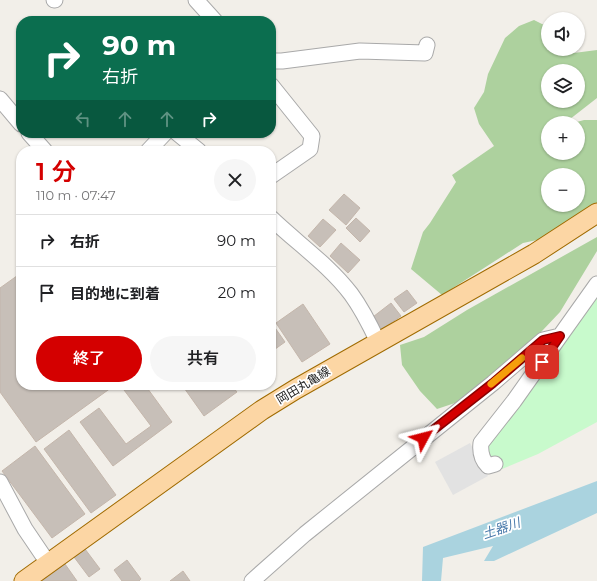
<!DOCTYPE html>
<html lang="ja">
<meta charset="utf-8">
<style>
:root{--surface:#fff;--page:#f6f6f6;--text:#202124;--muted:#757577;--line:#e0e0e0;--accent:#d40000}
body{margin:0;font-family:Montserrat,"Noto Sans JP",sans-serif;background:var(--page);color:var(--text);height:100vh;display:flex;flex-direction:column;font-size:15px;white-space:nowrap}
*{box-sizing:border-box;margin:0}
p{font-size:13px;color:var(--muted)}
.icon{flex:none;width:22px;height:22px;fill:none;stroke:currentColor;stroke-width:2;stroke-linecap:round;stroke-linejoin:round}
.map{position:relative;flex:1;overflow:hidden}
.side{position:absolute;left:16px;top:146px;width:260px;height:244px;display:flex;flex-direction:column;background:var(--surface);border-radius:16px;box-shadow:0 1px 3px #0004}
.side>*{flex:none}
.guide{position:absolute;left:16px;top:16px;width:260px;height:122px;border-radius:16px;box-shadow:0 1px 3px #0004;background:#0b6e4f;color:#fff;overflow:hidden}
.controls{position:absolute;left:541px;top:12px;display:grid;gap:8px}
.controls a{display:grid;place-items:center;width:44px;height:44px;border-radius:50%;background:var(--surface);box-shadow:0 1px 3px #0004;font-size:20px}
.pin{position:absolute;display:grid;place-items:center;width:34px;height:34px;color:#fff;margin:-17px;border-radius:8px;box-shadow:0 2px 6px #0006}
.me{position:absolute;width:44px;margin:-22px;rotate:52deg;stroke-linejoin:round;filter:drop-shadow(0 0 3px #0008)}
.turn{display:flex;align-items:center;gap:14px;height:84px;padding:0 20px;font-size:18px}
.turn .icon{width:52px;height:52px;stroke-width:2.5}
.turn b{display:block;font-size:28px;line-height:34px}
.lanes{display:flex;align-items:center;height:38px;padding:0 20px;background:#0003;justify-content:center;gap:20px;direction:ltr}
.lanes .off{opacity:.35}
.round{display:grid;place-items:center;flex:none;width:42px;height:42px;border-radius:21px;background:var(--page)}
.overview{display:flex;align-items:center;justify-content:space-between;height:68px;padding:0 20px}
h1{font-size:24px;font-weight:600;line-height:30px;color:var(--accent)}
.primary-button{display:flex;gap:8px;margin-top:auto;padding:8px 20px}
.primary-button a{flex:1;height:46px;border-radius:24px;background:var(--accent);color:#fff;font-size:16px;font-weight:600;line-height:46px;text-align:center}
.primary-button a+a{background:var(--page);color:var(--text)}
ul{padding:0;list-style:none}
li{display:flex;align-items:center;gap:12px;height:52px;padding:0 20px;border-top:1px solid var(--line)}
li div{flex:1}
li b{display:block;font-size:15px}
li em{font-style:normal}
.map>svg:first-child{display:block}
.forest{fill:#add19e;fill-rule:evenodd}
.park{fill:#c8facc}
.parking{fill:#e2e2e2}
.water{fill:#aad3df}
.building{fill:#c7bfb8;stroke:#c4b6ab}
.lines{fill:none;stroke-linecap:round;stroke-linejoin:round}
.minor-casing{stroke:#a9a9a9;stroke-width:17}
.major-casing{stroke:#a06b00;stroke-width:21}
.minor{stroke:#fff;stroke-width:15}
.major{stroke:#fcd6a4;stroke-width:19}
.route-casing{stroke:#8a0000;stroke-width:10}
.route{stroke:#d40000;stroke-width:7}
.slow{stroke:#f59e0b;stroke-width:7}
.labels{text-anchor:middle;dominant-baseline:central;stroke-width:3.5;stroke-linejoin:round;paint-order:stroke}
.street-label{font-size:12px;fill:#222;stroke:#fff}
.water-label{font-size:13px;font-style:italic;fill:#4a7aab;stroke:#fff}
</style>
<div class="map">
<svg width="597" height="581" viewBox="0 0 597 581">
<rect width="100%" height="100%" fill="#f2efe9"/>
<path class="forest" d="M534,20L548,27V49H571L574,53L597,50V98L565,123H548V153H578V123H573L584,120H597V205L542,239L523,243L442,295L411,269L423,232L430,223L456,182L452,175L494,146L479,124L474,108L484,92L488,74L505,38L519,26ZM548,71H578V101H548ZM548,175H578V205H548Z
M597,237V251L560,312L525,349L470,398L437,409L420,391L402,365L400,345L424,337L467,310Z"/>
<path class="park" d="M597,293V422L538,454L502,469L497,470L483,452Z"/>
<path class="parking" d="M470,443L488,476L453,495L435,462Z"/>
<path class="water" d="M597,481V513L494,561H484L493,546L443,558L441,581H422L423,547Z"/>
<path class="building" d="M344,194L360,208L346,225L329,210Z
M356,218L370,231L360,242L346,228Z
M323,219L336,230L320,247L308,236Z
M341,243L360,260L348,273L330,256Z
M21,273V385H115L36,442L0,392V288Z
M407,290L417,303L404,312L394,299Z
M391,303L401,316L378,332L369,320Z
M303,304L330,344L302,362L276,323Z
M271,322L285,342L271,352Z
M131,385H145L172,422L113,466L80,422L99,408L126,444L151,426L124,390Z
M182,385H231L237,392L204,416Z
M69,430L116,495L91,513L44,449Z
M35,446L85,514L52,538L2,471Z
M85,549L100,569L89,577L74,557Z
M127,560L141,579L139,581H122L114,570Z
M65,564L77,581H42Z
M183,571L190,581H170Z"/>
<g class="lines">
<g class="minor-casing">
<path id="minor" d="M54,0H55
M196,0L215,21
M271,61H282L360,51L425,53L427,45
M271,85L312,136L310,149L271,176
M0,99L21,124
M29,133L45,151
M177,133L199,151
M148,151L165,133
M271,218C297,243 329,265 351,294C362,309 370,325 378,342
M495,464L488,466C482,460 480,451 481,443L514,401L560,336
M0,482L25,529L48,563
M252,581L305,534L493,383L543,340L560,336L597,284"/>
</g>
<g class="major-casing">
<path id="major" d="M24,581L262,410L296,389L534,254L597,213"/>
</g>
<use href="#minor" class="minor"/>
<use href="#major" class="major"/>
</g>
<g class="lines">
<g class="route-casing">
<path id="route" d="M423,438L493,383L543,340L560,336L542,362"/>
</g>
<use href="#route" class="route"/>
<path class="slow" d="M491,384L522,358"/>
</g>
<g class="labels">
<g class="street-label">
<text transform="translate(303 385) rotate(-31)">岡田丸亀線</text>
</g>
<g class="water-label">
<text transform="translate(501 528) rotate(-19)">土器川</text>
</g>
</g>
</svg>
<div class="controls">
<a><svg class="icon" aria-label="sound" viewBox="0 0 24 24"><path d="M4 9h4l5-4v14l-5-4H4zM17 9q2 3 0 6"/></svg></a>
<a><svg class="icon" aria-label="layers" viewBox="0 0 24 24"><path d="M12 4l9 5-9 5-9-5zM3 14l9 5 9-5"/></svg></a>
<a>+</a>
<a>−</a>
</div>
<div class="pin" style="left:542px;top:362px;background:#d93025"><svg class="icon" aria-label="arrive" viewBox="0 0 24 24"><path d="M6 21V4h12l-3 4 3 4H6"/></svg></div>
<svg class="me" style="left:423px;top:438px" viewBox="-20 -20 40 40"><path d="M0-17L14 15 0 8-14 15z" fill="#d40000" stroke="#fff" stroke-width="4"/></svg>
<div class="guide">
<div class="turn"><svg class="icon" aria-label="right" viewBox="0 0 24 24"><path d="M7 20v-9h11M14 6l5 5-5 5"/></svg><div><b>90 m</b>右折</div></div>
<div class="lanes"><svg class="icon off" aria-label="left" viewBox="0 0 24 24"><path d="M17 20v-9H6M10 6l-5 5 5 5"/></svg><svg class="icon off" aria-label="ahead" viewBox="0 0 24 24"><path d="M12 20V5M6 11l6-6 6 6"/></svg><svg class="icon off" aria-label="ahead" viewBox="0 0 24 24"><path d="M12 20V5M6 11l6-6 6 6"/></svg><svg class="icon" aria-label="right" viewBox="0 0 24 24"><path d="M7 20v-9h11M14 6l5 5-5 5"/></svg></div>
</div>
<section class="side">
<div class="overview"><div><h1>1 分</h1><p>110 m · 07:47</p></div><a class="round"><svg class="icon" aria-label="close" viewBox="0 0 24 24"><path d="M6 6l12 12M18 6L6 18"/></svg></a></div>
<ul>
<li><svg class="icon" aria-label="right" viewBox="0 0 24 24"><path d="M7 20v-9h11M14 6l5 5-5 5"/></svg><div><b>右折</b></div><em>90 m</em></li>
<li><svg class="icon" aria-label="arrive" viewBox="0 0 24 24"><path d="M6 21V4h12l-3 4 3 4H6"/></svg><div><b>目的地に到着</b></div><em>20 m</em></li>
</ul>
<div class="primary-button"><a>終了</a><a>共有</a></div>
</section>
</div>
